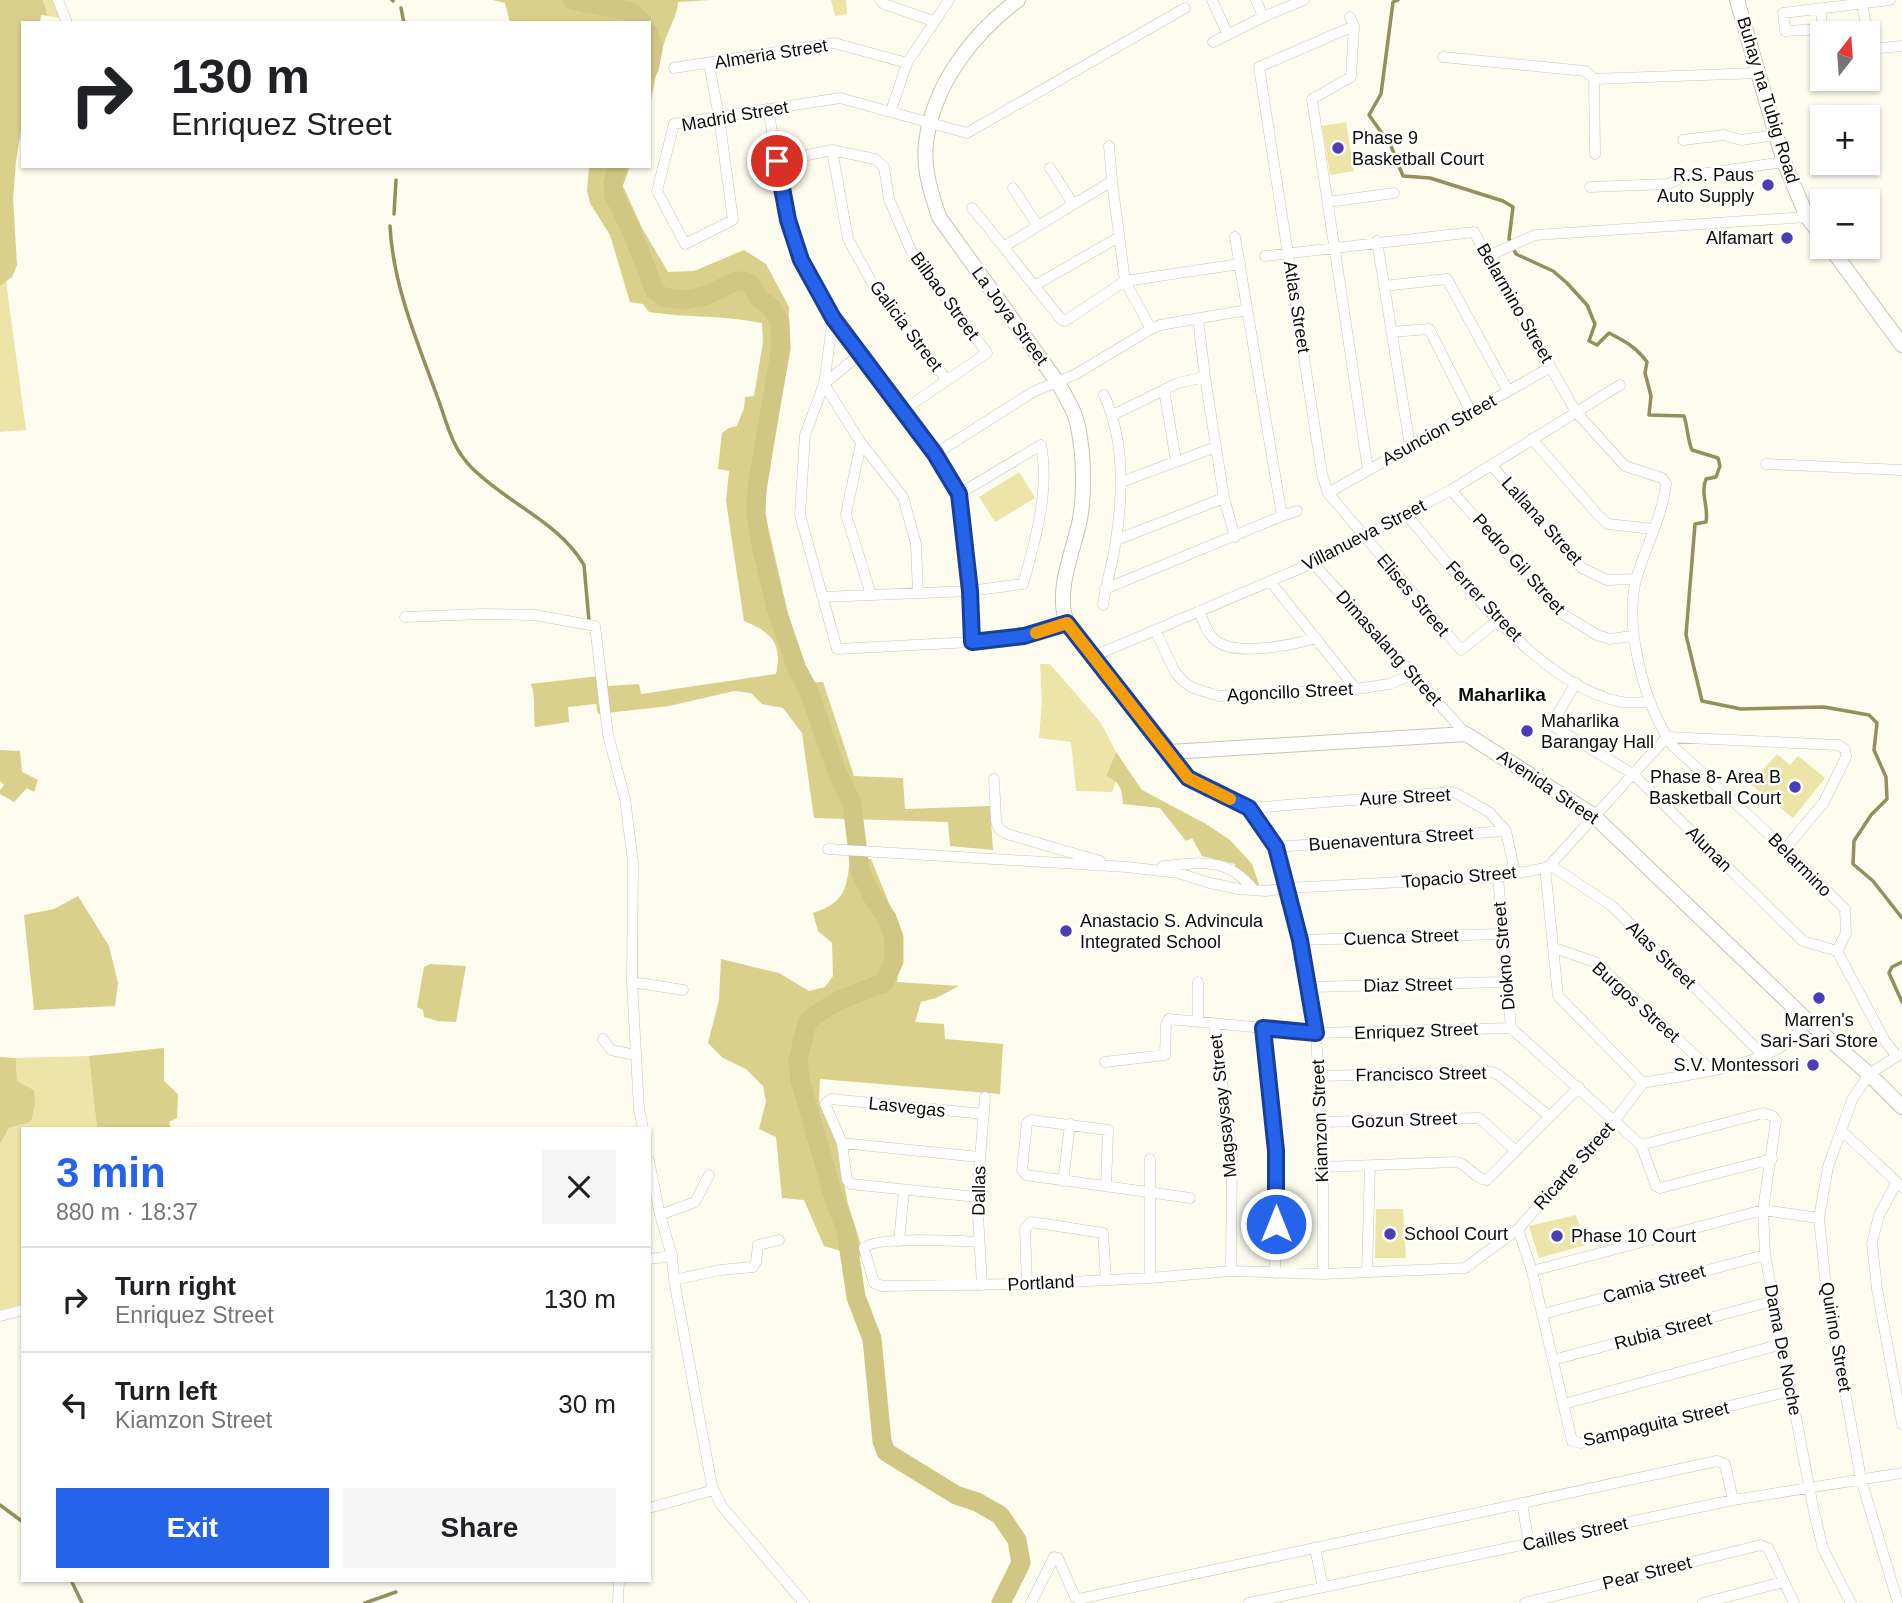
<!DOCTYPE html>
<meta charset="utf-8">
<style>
:root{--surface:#fff;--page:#f6f6f6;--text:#202124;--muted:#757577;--line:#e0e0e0;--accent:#2563eb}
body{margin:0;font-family:Helvetica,sans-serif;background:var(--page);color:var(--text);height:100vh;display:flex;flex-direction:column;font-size:26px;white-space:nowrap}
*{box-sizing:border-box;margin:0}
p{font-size:23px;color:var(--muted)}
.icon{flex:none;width:38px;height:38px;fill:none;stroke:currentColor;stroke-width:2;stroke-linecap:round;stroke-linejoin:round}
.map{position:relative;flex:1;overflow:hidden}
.details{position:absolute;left:21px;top:1127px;width:630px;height:455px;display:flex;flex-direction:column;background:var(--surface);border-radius:0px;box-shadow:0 2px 5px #0004}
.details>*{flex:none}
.hud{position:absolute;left:21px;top:21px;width:630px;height:147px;border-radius:0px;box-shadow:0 2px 5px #0004;background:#fff;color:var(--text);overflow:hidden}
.needle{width:46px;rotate:17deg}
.buttons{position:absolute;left:1810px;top:21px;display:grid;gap:14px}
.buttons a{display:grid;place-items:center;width:70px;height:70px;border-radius:0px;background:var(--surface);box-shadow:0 2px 5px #0004;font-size:35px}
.pin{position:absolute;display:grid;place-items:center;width:60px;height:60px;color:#fff;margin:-30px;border:4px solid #fff;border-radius:50%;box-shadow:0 2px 7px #0007}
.me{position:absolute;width:77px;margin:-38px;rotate:0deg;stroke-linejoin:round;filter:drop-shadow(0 0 5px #0008)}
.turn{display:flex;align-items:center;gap:24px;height:147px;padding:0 35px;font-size:32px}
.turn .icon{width:91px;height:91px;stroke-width:2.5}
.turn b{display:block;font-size:49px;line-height:60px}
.round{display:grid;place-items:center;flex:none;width:74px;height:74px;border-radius:0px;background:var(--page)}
.headline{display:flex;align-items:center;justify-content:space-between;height:119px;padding:0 35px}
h1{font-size:42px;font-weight:700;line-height:52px;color:var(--accent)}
.cta{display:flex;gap:14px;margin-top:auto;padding:14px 35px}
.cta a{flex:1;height:80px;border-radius:0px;background:var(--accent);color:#fff;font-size:28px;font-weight:700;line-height:80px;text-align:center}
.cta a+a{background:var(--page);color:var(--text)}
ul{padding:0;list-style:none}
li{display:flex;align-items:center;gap:21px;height:105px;padding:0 35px;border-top:2px solid var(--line)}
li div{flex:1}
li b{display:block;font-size:26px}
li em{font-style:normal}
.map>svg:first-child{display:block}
.green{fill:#ece5a7}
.forest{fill:#d8d08b}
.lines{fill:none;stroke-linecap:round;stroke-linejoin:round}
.stream{stroke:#948f5e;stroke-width:3.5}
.river{stroke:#cfc783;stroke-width:19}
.street-casing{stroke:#c6c5b7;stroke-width:11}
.secondary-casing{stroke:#c6c5b7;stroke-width:16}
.street{stroke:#fff;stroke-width:10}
.secondary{stroke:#fff;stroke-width:14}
.route-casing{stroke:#184099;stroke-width:18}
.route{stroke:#2563eb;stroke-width:12}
.slow{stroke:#f59e0b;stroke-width:12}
.poi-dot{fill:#4b3eb5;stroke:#fff;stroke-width:2.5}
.labels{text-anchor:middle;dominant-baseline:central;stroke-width:5;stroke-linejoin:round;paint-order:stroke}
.street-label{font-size:18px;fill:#0c0c07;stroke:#fff}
.poi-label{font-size:18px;fill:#0c0c07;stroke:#fff;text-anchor:start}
.neighbourhood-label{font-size:19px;font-weight:bold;fill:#0c0c07;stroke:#fff}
</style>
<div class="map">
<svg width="1902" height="1603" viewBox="0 0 1902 1603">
<rect width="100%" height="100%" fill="#fdfcee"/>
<path class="green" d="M43,0H64L59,18L48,16Z
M831,0H846L847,14L835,16Z
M1346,122L1354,171L1330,175L1322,126Z
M6,281L26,430L0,432V286Z
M1019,472L1035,498L995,522L979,497Z
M1040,664H1050L1101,723L1116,752L1106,776L1116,781L1112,792L1076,791L1071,742L1039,738L1042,702Z
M1777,754L1790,765L1798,756L1825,778L1793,818L1750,784Z
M89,1056L97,1129H23V1304L0,1310V1144L9,1128L31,1122L34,1090L17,1081L16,1058Z
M1376,1209H1403L1406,1258H1375Z
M1576,1215L1586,1245L1539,1258L1529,1226Z"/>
<path class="forest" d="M0,0H43L48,16L41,15L40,23H23V118L16,161L13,199L17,265L12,277L0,286Z
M493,0H710L678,2C677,18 668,28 664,44C657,65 654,88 649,110V23H510L505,3Z
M589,166H630L623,186L642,228L668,272L694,271L744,250L766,264L789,307L787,357L764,509L804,683L823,682L854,776L903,778L905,809L990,806L993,850L950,846L948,822L814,818L802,733L783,708L762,704L751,693L734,691L669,706L598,714L596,704L568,707L569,722L535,727C533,713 536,697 531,684L607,675L608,686L639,684L641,694L776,674C783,643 771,632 744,621L726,501L729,471L718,469L722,433L729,428L737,426L744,408L745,397L754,396L763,342L762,323C723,315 688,318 649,312L643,304L630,302L610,235L590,203L587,191Z
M0,750L20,751L22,772L38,780L34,792L27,788L14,802L0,794V790L4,785L0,781Z
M1116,752L1142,790L1206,824L1230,840L1252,864L1260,887L1238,882L1235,864L1202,856L1192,838L1186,841L1160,808L1123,804C1122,789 1120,782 1106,776Z
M850,858L871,859L899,928L902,943L897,982L959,986L936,998L921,1002L915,1022L944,1024L945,1039L1003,1044L1000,1094L820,1079L819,1100L837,1146L848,1204L865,1258L824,1246L804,1200L782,1198L776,1137L759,1129L766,1101L763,1086L746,1069L723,1058L708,1043L719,1000L721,959L779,973L809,991L825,987L833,976L832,943L818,931L813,913C845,903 847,888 850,858Z
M78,896L109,946L118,983L115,1006L34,1010L24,915L54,909Z
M430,964L466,966L456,1022L438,1021L424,1017L423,1010L417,1007L424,967Z
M164,1048V1081L178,1094L177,1118L169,1122L171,1129H97L89,1056Z
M0,1057L16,1058L17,1081L34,1090L35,1104L31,1122L9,1128L0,1144Z"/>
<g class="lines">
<path class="stream" d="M392,0L393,1
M1398,0L1393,2L1381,94L1369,115L1391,146L1403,176L1430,178L1503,201L1513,207L1509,239L1516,254L1553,271L1567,283L1587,305L1595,324L1589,341L1597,345L1609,333C1625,341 1637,348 1647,362L1645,373L1651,396L1649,415L1684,416C1688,428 1687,439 1692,450L1718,458L1720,466L1716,477L1706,479C1700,494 1709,507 1706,522L1695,524L1686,635L1702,701L1741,709L1824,707L1869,715L1877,723L1874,750L1886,777L1887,799L1871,815L1854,841L1853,864L1873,881L1902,918
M401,8L404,23
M394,214L396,180
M390,226C393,285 417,341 437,396C447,422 451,447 471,467C506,503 558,521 584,565L589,621
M1902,962L1892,967L1889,973L1902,1002
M0,1505L23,1522
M71,1580L82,1603
M365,1603L396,1592"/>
<path class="river" d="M572,0L631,12L643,23
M649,33L653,49L649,69
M617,166L613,185L614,195L632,232L655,291L663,297L684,300L705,296L736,281H744L750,284L759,298L771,307L780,322L781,348L757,487L756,513L760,540L776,608L797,669L809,691L837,772L852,803L860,871L872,896L887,918L894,938V961L884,983L839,1000L815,1015L807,1023L798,1060L800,1080L834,1198L846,1230L856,1297L872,1339L882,1441L886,1452L956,1495L977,1502L1000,1515L1017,1540L1021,1563L1001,1603"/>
<g class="street-casing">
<path id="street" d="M58,0L67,23
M880,0L884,4L933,21
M1212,0L1228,35
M1256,0L1263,17
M1862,3L1870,49L1902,46
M1821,8L1822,29L1785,31L1783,13L1890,0
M1350,17L1354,26L1351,77L1312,99L1368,470
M1354,26L1259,67L1322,474L1328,493L1461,650L1497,621
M1213,42L1263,17L1304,0
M1443,57L1585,71L1594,79
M709,64L719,117L733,220L685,244L657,191L674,124L840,98L967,133L1185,8
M674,68L834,43L907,63
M768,109L788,220L801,259L833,318L935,454L959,494L970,591L972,642
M891,111L907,63L949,0
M1683,140L1724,135L1741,140L1777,135
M1109,146L1112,181L1125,281L1151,329
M832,150L848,239L876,290L947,380
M1595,154L1594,79L1758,73
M777,161L832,150L875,159L884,167L889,199L912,253L987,353L902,411
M1050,168L1073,204
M1590,187L1668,184L1686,176L1784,162
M1013,188L1038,226
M1328,202L1394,193
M972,208C1003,245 1031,283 1062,320L1065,321L1125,281L1240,264
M1377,241L1410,446
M1005,246L1112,181
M1265,256L1474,232L1576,412L1625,466L1662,478L1666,483C1663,515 1646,546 1637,576C1623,625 1644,705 1673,746L1785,849L1845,909L1846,933L1837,951L1885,1041L1896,1055
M1488,256L1535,235L1807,217
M1034,286L1119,237
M1384,286L1447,279L1508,391
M833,318L824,384L861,443L903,497L916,544L918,593
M1198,319L1205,377
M1392,332L1429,329L1471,412
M860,354L824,384L805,435L800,515L837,649L972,642L1024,636L1067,623
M1164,390L1176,461
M1113,415L1178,383L1205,377L1224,498L1235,537
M1532,439L1598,515L1608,524L1653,529
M861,443L846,514L871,595
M935,454L1033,392L1076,374L1151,329L1160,325L1247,310
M1766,464L1902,470
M1491,465L1582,568L1607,580L1636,579
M1121,482L1216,447
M1451,490L1558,611L1597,635L1610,639L1632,636
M1328,493L1551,367
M1406,514C1458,575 1536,682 1617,701C1627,704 1640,702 1650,702
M1282,516L1297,511
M1116,540L1224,498
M1313,563L1466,734
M1270,581L1356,689
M1105,589L1282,516L1235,237
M822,597L970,591L1023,584C1035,543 1050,489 1041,445L959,494
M1103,605C1106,583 1113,562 1116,540C1123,494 1124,438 1104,395
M1199,611C1203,621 1207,633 1215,640C1234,657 1293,645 1316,638
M405,617L483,614L535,615L595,626L608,735L625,799L633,862L632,982L639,1109L643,1129
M1155,630L1175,672L1183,681L1193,688L1219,696L1356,689L1389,684L1414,674
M1094,656L1313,563L1451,490L1620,385
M1576,683L1551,725L1633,774L1803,941L1837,951
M1170,752L1188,778L1249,808L1275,847L1300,940L1316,1033L1323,1167V1274
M994,779L996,821L999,829L1007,834L1100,861
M1249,808L1454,792L1489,812L1506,831L1515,873
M1275,847L1506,831
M828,849L1127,867L1178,873L1210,883L1239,889L1266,891L1287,888L1498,877L1545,868L1550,865L1667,737L1838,745L1845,749L1846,757L1824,802L1785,849
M1550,865L1612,906L1764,1056
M1163,866C1202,863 1227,856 1254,890
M1545,868L1558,996L1643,1083
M1498,877L1511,1028L1641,1145L1656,1186L1660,1188L1772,1159
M1300,940L1501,934
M1554,948L1595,962L1711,1070
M632,982L683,990
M1198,982V1022
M1310,987L1505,982
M1214,1024L1232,1153L1231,1271
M1263,1028L1276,1151L1275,1273
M603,1039L611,1050L635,1055
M1105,1062L1165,1055L1166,1025L1169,1019L1316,1033L1511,1028
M1319,1076L1492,1072L1500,1076L1549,1116
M1321,1122L1479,1118L1516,1151
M1842,1131L1902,1187
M842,1143L979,1157
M1641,1145L1763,1113L1773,1116L1776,1120L1763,1210L1765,1255L1814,1512L1823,1549L1851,1603
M649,1161L660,1215L672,1256L674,1280L712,1486L721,1505L804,1603
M1323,1167L1456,1162C1469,1164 1474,1179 1487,1180L1579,1087
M1063,1181L1070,1124
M1897,1182L1879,1215L1872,1243L1877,1289L1902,1424
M1106,1186L1108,1130L1031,1120L1027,1123L1022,1170L1026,1175L1190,1198
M977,1197L851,1184L847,1180L842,1143L825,1104L831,1099L984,1114
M660,1215L695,1202L709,1175
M1518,1229L1532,1271L1572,1441L1581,1443L1790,1391
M899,1241L904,1190
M979,1242C959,1241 875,1236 864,1248L874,1283L882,1286L1027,1284L1150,1278L1231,1271L1323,1274L1465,1268L1518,1229L1615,1120L1643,1083C1684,1075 1752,1068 1785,1044C1794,1038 1801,1029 1808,1021
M649,1259L672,1256
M1532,1271L1763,1210L1819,1218
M1367,1272L1370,1166
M1150,1278V1159
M674,1280L720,1270L753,1267L756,1262L758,1245L779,1240
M1027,1284L1025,1229L1031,1222L1103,1233L1106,1280
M982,1285L977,1197L985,1097
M1543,1314L1765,1255
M0,1316L23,1310
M1553,1360L1773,1301
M1564,1404L1782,1344
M1522,1503L1529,1544
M649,1508L714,1490
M1315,1548L1323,1587
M618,1603L619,1580
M1031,1603L1054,1557L1058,1558L1075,1597L1079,1599L1717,1461L1725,1464L1733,1500
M1249,1603L1733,1500L1902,1473
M1525,1603L1761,1545L1768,1548L1794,1603
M1703,1603L1783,1582
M1898,1603L1861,1479L1826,1287L1819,1218L1828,1167L1852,1100L1869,1074L1899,1055"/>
</g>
<g class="secondary-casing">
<path id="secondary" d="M1018,0C973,33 933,85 926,143C923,168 931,193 939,217L1058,383C1066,397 1075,411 1078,427C1084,454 1085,497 1079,524C1072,554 1055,593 1067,623L1170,752L1466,734L1593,815L1808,1021L1869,1074L1902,1107
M1737,0L1784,162L1807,217L1822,236
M1830,247L1902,345"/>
</g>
<use href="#street" class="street"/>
<use href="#secondary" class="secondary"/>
</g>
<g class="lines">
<g class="route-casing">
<path id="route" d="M777,161L788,220L801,260L833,318L935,454L959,494L970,591L972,642L1024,636L1067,623L1188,778L1249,808L1276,847L1300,940L1316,1033L1263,1028L1276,1151V1224"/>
</g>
<use href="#route" class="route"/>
<path class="slow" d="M1036,633L1067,623L1188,778L1230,799"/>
</g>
<g class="poi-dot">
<circle cx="1338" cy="148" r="7"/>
<circle cx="1768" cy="185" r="7"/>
<circle cx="1787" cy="238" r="7"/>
<circle cx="1527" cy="731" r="7"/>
<circle cx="1795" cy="787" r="7"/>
<circle cx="1066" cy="931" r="7"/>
<circle cx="1819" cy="998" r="7"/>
<circle cx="1813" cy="1065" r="7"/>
<circle cx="1390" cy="1234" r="7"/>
<circle cx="1557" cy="1236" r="7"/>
</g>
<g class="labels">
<g class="street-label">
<text transform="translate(771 54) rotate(-9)">Almeria Street</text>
<text transform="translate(1768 100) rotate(73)">Buhay na Tubig Road</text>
<text transform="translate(735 116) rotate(-10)">Madrid Street</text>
<text transform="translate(945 296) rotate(54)">Bilbao Street</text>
<text transform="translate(1515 303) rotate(60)">Belarmino Street</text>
<text transform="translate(1297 307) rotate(81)">Atlas Street</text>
<text transform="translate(1010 316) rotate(54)">La Joya Street</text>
<text transform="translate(906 326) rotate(53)">Galicia Street</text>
<text transform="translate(1439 430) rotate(-29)">Asuncion Street</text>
<text transform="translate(1542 521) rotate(48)">Lallana Street</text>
<text transform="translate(1364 535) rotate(-27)">Villanueva Street</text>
<text transform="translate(1519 564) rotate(48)">Pedro Gil Street</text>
<text transform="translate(1413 595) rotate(50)">Elises Street</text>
<text transform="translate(1484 601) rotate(47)">Ferrer Street</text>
<text transform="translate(1389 648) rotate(48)">Dimasalang Street</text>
<text transform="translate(1290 692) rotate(-3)">Agoncillo Street</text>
<text transform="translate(1548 787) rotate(34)">Avenida Street</text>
<text transform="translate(1405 797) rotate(-3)">Aure Street</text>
<text transform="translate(1391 839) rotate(-4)">Buenaventura Street</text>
<text transform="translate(1709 849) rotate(45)">Alunan</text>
<text transform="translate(1800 865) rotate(45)">Belarmino</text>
<text transform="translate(1459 877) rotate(-5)">Topacio Street</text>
<text transform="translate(1401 937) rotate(-2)">Cuenca Street</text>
<text transform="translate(1661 955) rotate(44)">Alas Street</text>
<text transform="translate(1504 956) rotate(-95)">Diokno Street</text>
<text transform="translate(1408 985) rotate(-1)">Diaz Street</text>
<text transform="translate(1636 1002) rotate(42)">Burgos Street</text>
<text transform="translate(1416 1031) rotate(-2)">Enriquez Street</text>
<text transform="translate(1421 1074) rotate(-1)">Francisco Street</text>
<text transform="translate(1223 1106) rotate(-96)">Magsaysay Street</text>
<text transform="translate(907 1107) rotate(6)">Lasvegas</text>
<text transform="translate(1404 1120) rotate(-2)">Gozun Street</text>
<text transform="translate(1320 1121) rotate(-92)">Kiamzon Street</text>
<text transform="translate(1574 1166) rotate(-48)">Ricarte Street</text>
<text transform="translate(979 1191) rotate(-89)">Dallas</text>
<text transform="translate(1041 1283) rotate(-3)">Portland</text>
<text transform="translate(1654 1284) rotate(-15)">Camia Street</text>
<text transform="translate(1663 1331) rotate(-15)">Rubia Street</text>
<text transform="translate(1836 1337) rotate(80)">Quirino Street</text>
<text transform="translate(1783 1350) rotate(79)">Dama De Noche</text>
<text transform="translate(1656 1424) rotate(-13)">Sampaguita Street</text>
<text transform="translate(1575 1534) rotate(-12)">Cailles Street</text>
<text transform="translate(1647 1573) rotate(-14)">Pear Street</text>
</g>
<g class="poi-label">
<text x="1352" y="138">Phase 9<tspan x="1352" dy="21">Basketball Court</tspan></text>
<text x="1754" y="175" text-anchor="end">R.S. Paus<tspan x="1754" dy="21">Auto Supply</tspan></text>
<text x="1773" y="238" text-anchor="end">Alfamart</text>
<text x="1541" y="721">Maharlika<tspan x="1541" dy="21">Barangay Hall</tspan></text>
<text x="1781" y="777" text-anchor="end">Phase 8- Area B<tspan x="1781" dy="21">Basketball Court</tspan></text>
<text x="1080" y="921">Anastacio S. Advincula<tspan x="1080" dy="21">Integrated School</tspan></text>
<text x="1819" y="1020" text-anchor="middle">Marren's<tspan x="1819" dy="21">Sari-Sari Store</tspan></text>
<text x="1799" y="1065" text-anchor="end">S.V. Montessori</text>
<text x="1404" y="1234">School Court</text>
<text x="1571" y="1236">Phase 10 Court</text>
</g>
<g class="neighbourhood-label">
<text x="1502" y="694">Maharlika</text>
</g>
</g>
</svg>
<div class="buttons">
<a><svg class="needle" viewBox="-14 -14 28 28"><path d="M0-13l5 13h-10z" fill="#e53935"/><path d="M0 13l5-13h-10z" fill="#757577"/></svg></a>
<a>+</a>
<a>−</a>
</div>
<div class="pin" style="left:777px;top:161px;background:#d93025"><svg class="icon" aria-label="arrive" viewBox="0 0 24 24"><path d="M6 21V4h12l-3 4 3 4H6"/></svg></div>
<svg class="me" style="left:1276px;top:1224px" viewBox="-20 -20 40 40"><circle r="17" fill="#2563eb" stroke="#fff" stroke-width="3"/><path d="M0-11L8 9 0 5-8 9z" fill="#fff"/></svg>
<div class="hud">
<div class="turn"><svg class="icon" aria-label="right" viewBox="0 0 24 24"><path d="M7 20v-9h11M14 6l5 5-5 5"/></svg><div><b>130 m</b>Enriquez Street</div></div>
</div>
<section class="details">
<div class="headline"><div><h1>3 min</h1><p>880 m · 18:37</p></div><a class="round"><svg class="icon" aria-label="close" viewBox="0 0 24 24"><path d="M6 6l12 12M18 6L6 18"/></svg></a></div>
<ul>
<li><svg class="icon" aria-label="right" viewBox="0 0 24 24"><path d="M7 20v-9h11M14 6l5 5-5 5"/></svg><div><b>Turn right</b><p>Enriquez Street</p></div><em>130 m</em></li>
<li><svg class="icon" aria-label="left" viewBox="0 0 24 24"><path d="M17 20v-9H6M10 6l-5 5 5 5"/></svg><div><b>Turn left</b><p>Kiamzon Street</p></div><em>30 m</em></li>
</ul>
<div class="cta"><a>Exit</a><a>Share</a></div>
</section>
</div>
